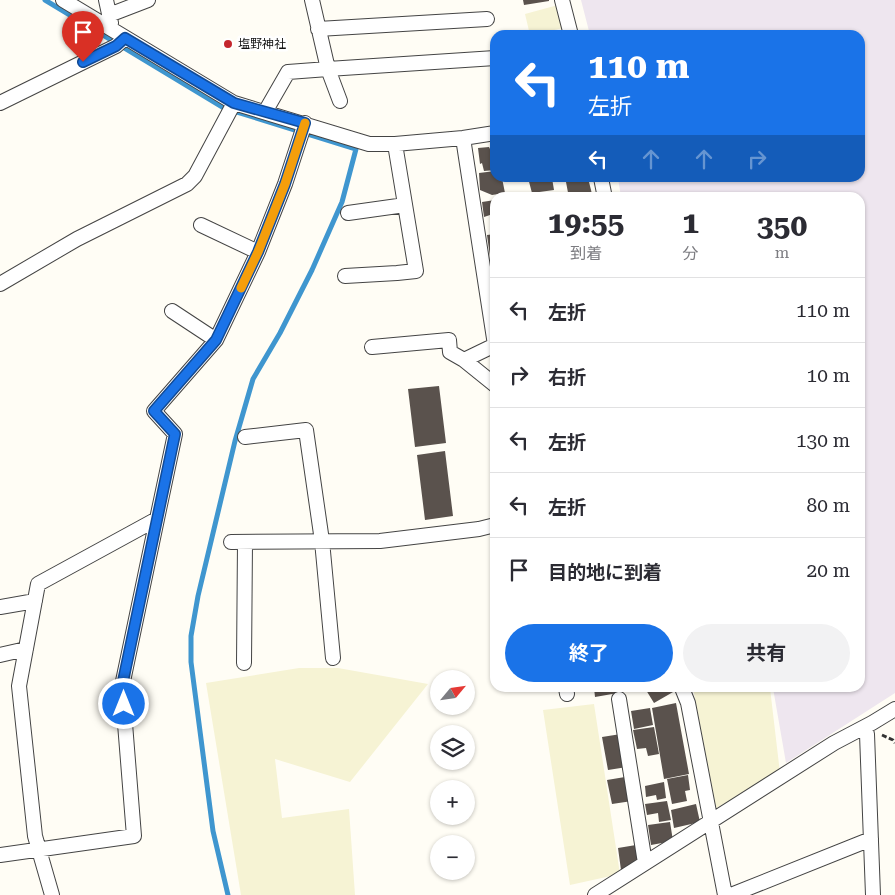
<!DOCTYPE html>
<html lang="ja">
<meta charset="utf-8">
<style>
:root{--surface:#fff;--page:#f2f2f3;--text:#2b2b33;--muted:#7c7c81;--line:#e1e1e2;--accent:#1a73e8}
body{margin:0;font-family:"Roboto Serif","Noto Sans JP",serif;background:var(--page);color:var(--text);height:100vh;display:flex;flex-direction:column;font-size:19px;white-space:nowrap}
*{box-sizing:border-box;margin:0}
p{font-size:16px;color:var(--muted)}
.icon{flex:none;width:28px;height:28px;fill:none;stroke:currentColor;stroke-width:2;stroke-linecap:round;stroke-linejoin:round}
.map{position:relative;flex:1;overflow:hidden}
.side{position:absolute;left:490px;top:192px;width:375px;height:500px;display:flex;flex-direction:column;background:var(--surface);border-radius:15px;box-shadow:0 1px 4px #0004}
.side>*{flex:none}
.hud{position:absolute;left:490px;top:30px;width:375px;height:152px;border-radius:15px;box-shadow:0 1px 4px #0004;background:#1a73e8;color:#fff;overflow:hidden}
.needle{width:32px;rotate:61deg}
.buttons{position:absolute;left:430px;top:670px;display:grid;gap:10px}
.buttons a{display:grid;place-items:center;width:45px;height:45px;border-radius:50%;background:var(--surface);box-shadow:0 1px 4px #0004;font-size:25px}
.pin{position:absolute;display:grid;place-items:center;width:42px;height:42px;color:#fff;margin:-51px -21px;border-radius:50% 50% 50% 0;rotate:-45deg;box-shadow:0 0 5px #0007}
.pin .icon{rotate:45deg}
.me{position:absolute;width:55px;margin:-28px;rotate:0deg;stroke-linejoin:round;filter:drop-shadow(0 0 4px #0008)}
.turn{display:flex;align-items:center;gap:18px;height:105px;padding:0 15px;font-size:22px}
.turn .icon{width:65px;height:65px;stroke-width:2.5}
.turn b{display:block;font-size:35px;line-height:42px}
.lanes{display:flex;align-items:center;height:48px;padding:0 15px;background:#0003;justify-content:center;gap:25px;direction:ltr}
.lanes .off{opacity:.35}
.eta{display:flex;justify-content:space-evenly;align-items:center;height:85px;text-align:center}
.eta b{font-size:30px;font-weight:700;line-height:35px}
.cta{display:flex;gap:10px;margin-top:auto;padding:10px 15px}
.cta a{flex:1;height:58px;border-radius:30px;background:var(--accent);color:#fff;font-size:20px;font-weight:700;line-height:58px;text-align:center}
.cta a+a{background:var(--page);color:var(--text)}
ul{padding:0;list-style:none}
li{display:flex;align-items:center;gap:15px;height:65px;padding:0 15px;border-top:1px solid var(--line)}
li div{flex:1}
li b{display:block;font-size:19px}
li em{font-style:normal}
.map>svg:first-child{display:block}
.industrial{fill:#eee6ef}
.farmland{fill:#f6f3d4}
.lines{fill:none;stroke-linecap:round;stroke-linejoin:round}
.stream{stroke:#3f96cf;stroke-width:5}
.building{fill:#5a524d}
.minor-casing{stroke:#444;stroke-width:16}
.path{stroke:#333;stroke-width:3;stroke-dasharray:5 2.5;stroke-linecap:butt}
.minor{stroke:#fff;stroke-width:14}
.route-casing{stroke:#114b97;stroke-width:12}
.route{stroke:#1a73e8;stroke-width:9}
.slow{stroke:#f59e0b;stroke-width:9}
.poi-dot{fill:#c4262e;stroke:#fff;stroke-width:2}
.labels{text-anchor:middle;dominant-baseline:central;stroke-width:5;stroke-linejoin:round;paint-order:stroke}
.poi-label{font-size:12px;fill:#111;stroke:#fff;text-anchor:start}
</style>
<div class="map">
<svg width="895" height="895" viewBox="0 0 895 895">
<rect width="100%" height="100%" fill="#fffdf5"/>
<path class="industrial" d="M581,0H895V693L786,763L773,688H860V198L621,197L618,178H860V35H590Z"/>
<path class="farmland" d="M558,5L564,28L530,35L525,14Z
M299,668H338L428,684L350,782L275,759L282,818L349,809L355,895H241L206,683Z
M693,688H770L780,773L716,808Z
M594,704L620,874L570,885L543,710Z"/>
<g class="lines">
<path class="stream" d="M45,0L224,108L356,149L342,202L312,270L280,333L253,379L235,441L198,596L191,636V662L213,831L228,895"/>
</g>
<path class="building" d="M523,0H549V1L524,5Z
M489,147L490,149L495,148V170L484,171L482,163L480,164L478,148Z
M495,171V178H502L505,193L492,195L480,190L479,173Z
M528,178H552L554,190L532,193Z
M588,178L593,198H569L566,182Z
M495,200V224L492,223L490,215L484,217L482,202Z
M495,234V256H490L487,235Z
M439,386L446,443L415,447L408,389Z
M445,451L453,516L425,520L417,455Z
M594,688H618V693L595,697Z
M650,688H680L654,703L646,690Z
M676,703L689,774L664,779L652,708Z
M650,708L653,725L634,729L631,711Z
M654,727L659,754L648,756L646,748L637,749L633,730Z
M621,734L627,767L608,770L602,737Z
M688,775L690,790L685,791L687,801L672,804L667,779Z
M625,777L632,801L612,804L607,780Z
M664,782L666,798L657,800L656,795L646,797L645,786Z
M667,801L671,820L659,822L658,813L647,815L645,804Z
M696,804L700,822L674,828L671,810Z
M670,822L673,841L651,845L648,825Z
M636,845L639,864L628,866L627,869L621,870L618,848Z"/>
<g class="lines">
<g class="minor-casing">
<path id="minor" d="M63,0L234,103L369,144H395L463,138L495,133
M106,0L111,23
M562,0L571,35
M109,15L148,0
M318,29L487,19
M340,101L328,69L495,58
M0,103L116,46L125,38
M265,112L288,72L328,69L312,0
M601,178L605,198
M348,213L405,205
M201,225L258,252
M345,276L397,273L416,271L395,144
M0,284L77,239L187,184L195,176L234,103
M172,311L216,340
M372,347L449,340L450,352L464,360L495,345L463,138
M464,360L495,385
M245,437L306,430L322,541L333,658
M157,519L175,434L154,411L216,340L258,252L285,184L305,123
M231,542L380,541L479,529L495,525
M0,607L35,601
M0,655L26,649
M244,663L245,542
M566,688L567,694
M682,688L688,703L725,895
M619,699L645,863
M867,734L873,895
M0,855L134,836L122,686L157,519L38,584L19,686L35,836L52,895
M595,895L834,743L872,723L895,709
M731,895L871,839"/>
</g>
<path class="path" d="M882,735L893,740L895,743"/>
<use href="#minor" class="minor"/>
</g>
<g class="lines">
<g class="route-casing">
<path id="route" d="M83,62L116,46L125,38L234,103L305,123L285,184L258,252L216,340L154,411L175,434L122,686L124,704"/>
</g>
<use href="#route" class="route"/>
<path class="slow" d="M241,288L258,252L285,184L305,123"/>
</g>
<circle class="poi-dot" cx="228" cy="44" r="5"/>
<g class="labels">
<g class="poi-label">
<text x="238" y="44">塩野神社</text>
</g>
</g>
</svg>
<div class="buttons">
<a><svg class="needle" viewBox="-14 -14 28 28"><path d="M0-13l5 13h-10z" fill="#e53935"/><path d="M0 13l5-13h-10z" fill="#7c7c81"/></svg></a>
<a><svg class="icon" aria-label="layers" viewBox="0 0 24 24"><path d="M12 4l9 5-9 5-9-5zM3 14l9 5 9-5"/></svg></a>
<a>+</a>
<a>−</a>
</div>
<div class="pin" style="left:83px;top:62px;background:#d93025"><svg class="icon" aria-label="arrive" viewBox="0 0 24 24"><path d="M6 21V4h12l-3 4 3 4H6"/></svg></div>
<svg class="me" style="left:124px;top:704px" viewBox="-20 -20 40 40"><circle r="17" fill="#1a73e8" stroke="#fff" stroke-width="3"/><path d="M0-11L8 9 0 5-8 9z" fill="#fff"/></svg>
<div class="hud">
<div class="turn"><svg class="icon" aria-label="left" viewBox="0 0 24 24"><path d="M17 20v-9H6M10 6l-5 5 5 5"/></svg><div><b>110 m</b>左折</div></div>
<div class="lanes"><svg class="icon" aria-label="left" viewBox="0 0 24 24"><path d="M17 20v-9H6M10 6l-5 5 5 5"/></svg><svg class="icon off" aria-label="ahead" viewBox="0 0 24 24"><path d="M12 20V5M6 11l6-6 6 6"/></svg><svg class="icon off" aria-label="ahead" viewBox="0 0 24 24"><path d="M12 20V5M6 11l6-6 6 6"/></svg><svg class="icon off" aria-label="right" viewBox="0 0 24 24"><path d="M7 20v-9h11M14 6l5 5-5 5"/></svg></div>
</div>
<section class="side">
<div class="eta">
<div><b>19:55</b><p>到着</p></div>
<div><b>1</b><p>分</p></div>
<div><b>350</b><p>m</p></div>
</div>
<ul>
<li><svg class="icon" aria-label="left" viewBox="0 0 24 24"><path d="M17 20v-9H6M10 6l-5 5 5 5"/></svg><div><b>左折</b></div><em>110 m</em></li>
<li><svg class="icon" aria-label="right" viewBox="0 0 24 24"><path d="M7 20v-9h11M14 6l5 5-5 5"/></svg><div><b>右折</b></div><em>10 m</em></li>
<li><svg class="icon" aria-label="left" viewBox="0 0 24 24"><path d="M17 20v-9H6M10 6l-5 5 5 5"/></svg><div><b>左折</b></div><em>130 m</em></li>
<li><svg class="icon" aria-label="left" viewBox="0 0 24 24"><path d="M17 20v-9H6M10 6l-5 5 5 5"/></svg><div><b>左折</b></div><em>80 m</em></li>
<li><svg class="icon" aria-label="arrive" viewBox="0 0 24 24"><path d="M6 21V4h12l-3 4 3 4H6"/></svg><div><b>目的地に到着</b></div><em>20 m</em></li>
</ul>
<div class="cta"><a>終了</a><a>共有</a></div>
</section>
</div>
